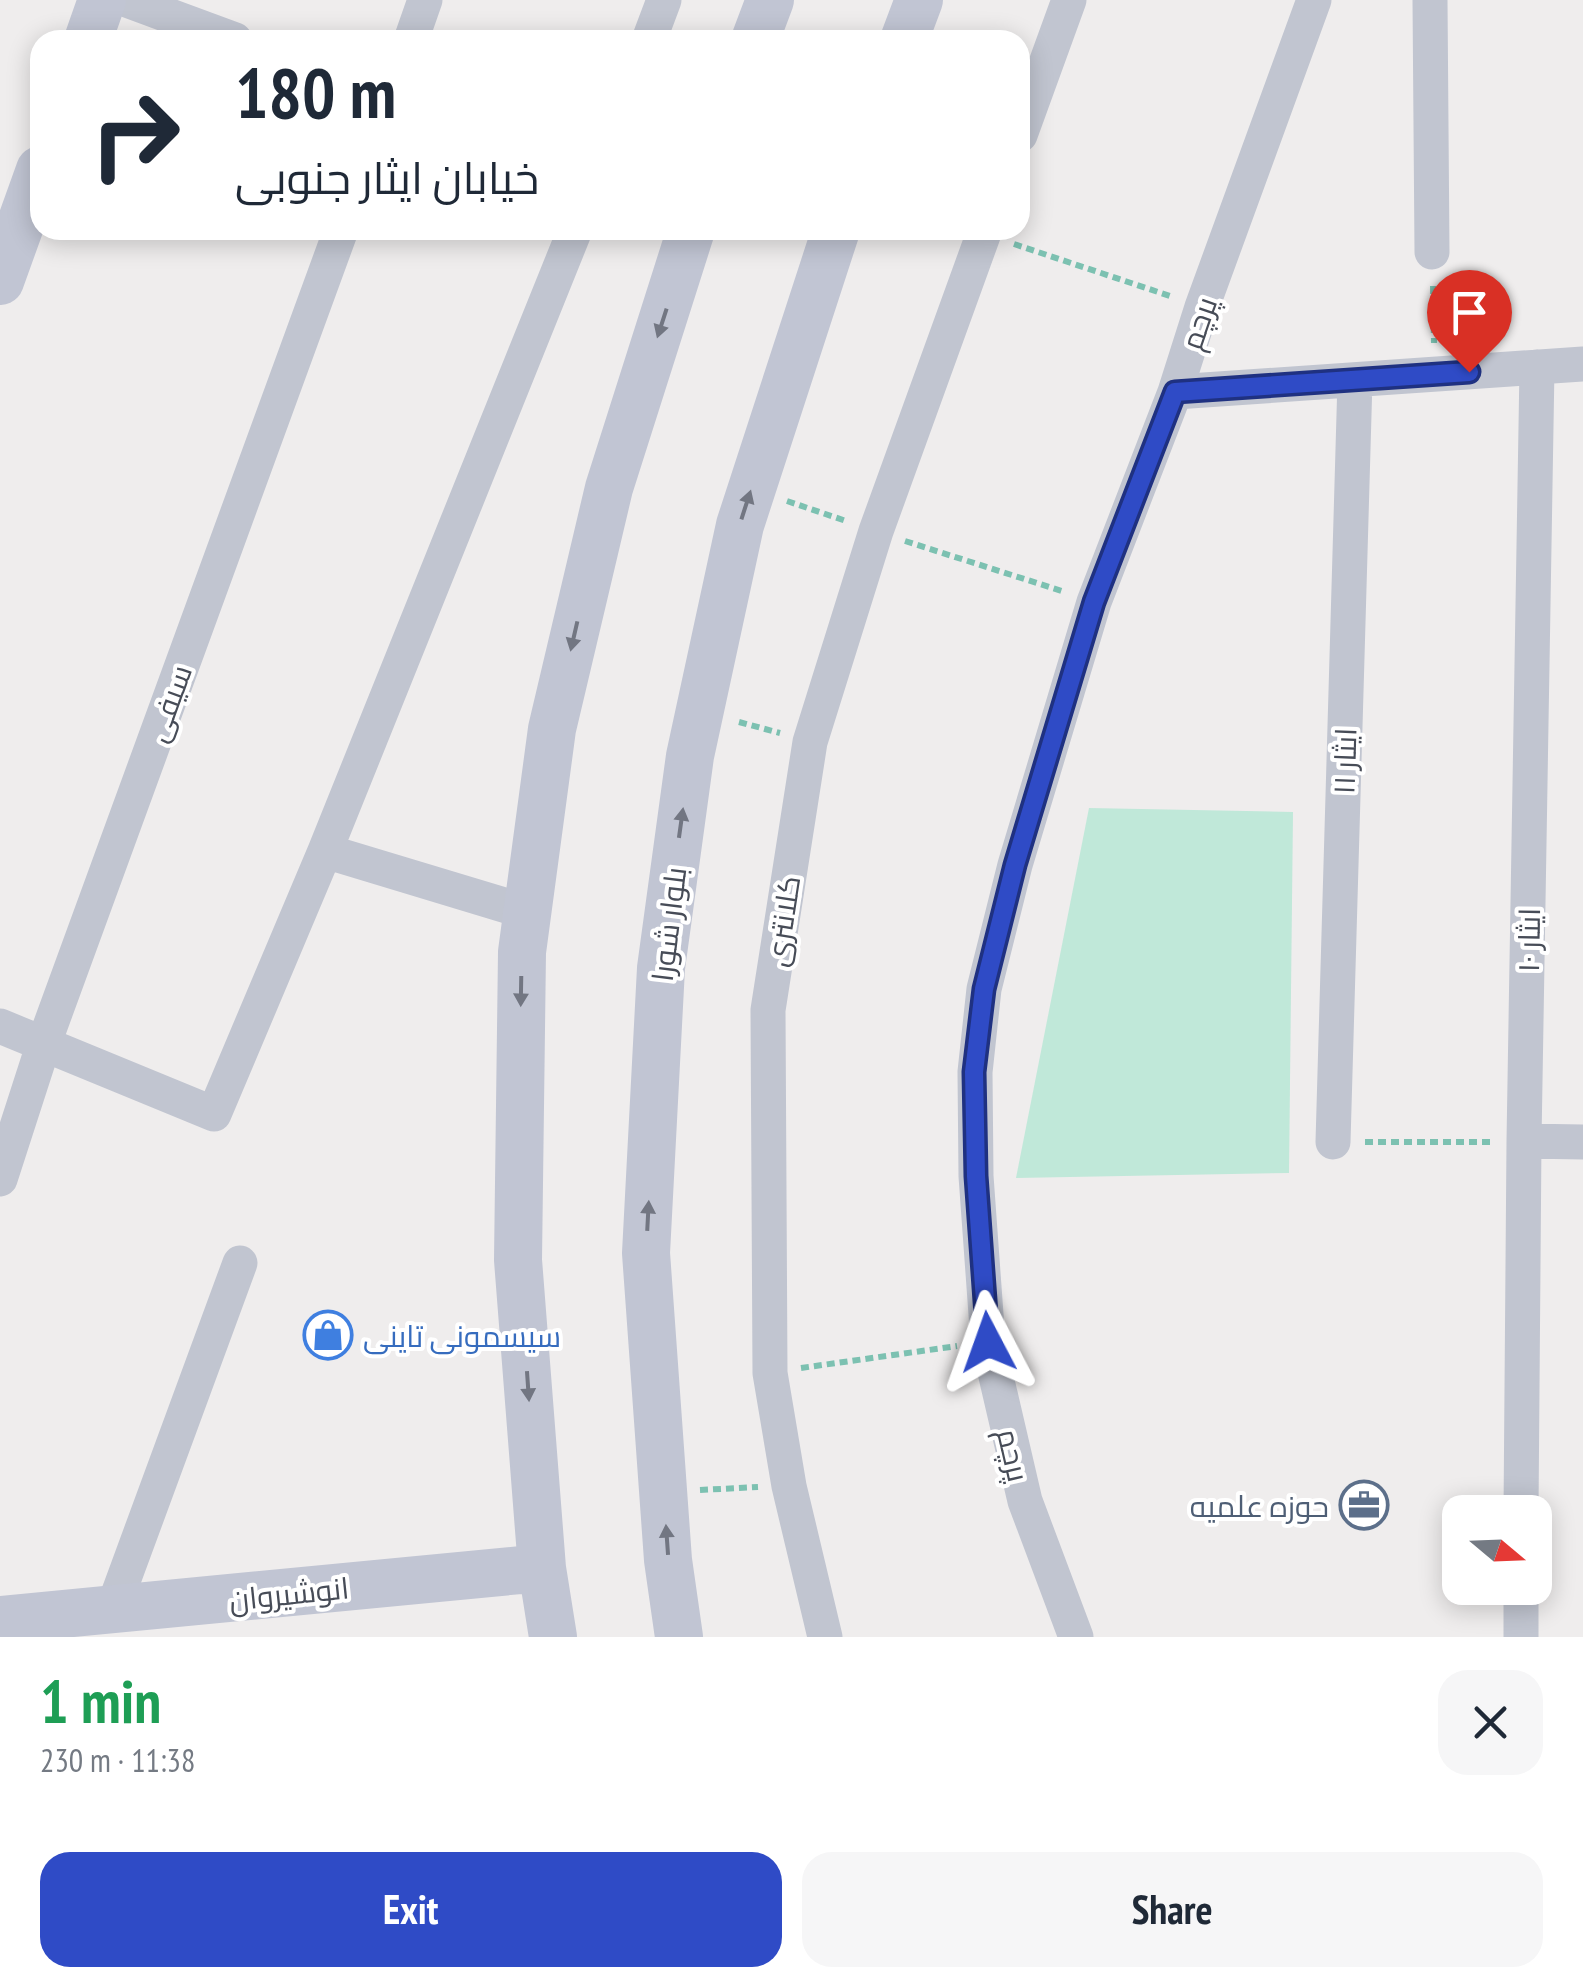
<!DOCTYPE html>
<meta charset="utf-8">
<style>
:root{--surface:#fff;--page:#f6f6f7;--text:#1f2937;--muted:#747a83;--accent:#2f4bc6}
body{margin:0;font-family:"PT Sans Narrow",Cairo,sans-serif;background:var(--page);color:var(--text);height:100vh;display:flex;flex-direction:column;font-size:38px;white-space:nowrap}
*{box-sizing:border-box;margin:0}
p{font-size:32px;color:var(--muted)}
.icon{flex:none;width:55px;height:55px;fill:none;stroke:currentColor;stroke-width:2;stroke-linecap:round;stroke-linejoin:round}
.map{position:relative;height:1637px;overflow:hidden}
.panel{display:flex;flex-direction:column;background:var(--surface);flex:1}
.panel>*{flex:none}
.hud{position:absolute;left:30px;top:30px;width:1000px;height:210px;border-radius:30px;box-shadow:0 5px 25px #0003;background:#fff;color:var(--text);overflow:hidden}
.needle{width:65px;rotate:109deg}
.buttons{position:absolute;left:1442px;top:1495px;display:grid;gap:20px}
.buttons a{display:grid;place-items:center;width:110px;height:110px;border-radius:20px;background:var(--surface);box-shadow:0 5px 25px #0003;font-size:50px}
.pin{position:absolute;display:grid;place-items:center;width:85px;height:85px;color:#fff;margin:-102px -42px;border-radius:50% 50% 50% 0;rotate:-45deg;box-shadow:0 0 10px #0007}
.pin .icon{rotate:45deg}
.me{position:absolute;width:110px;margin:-55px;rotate:356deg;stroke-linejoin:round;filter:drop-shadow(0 0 8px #0008)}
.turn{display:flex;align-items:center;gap:35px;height:210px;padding:0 40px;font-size:45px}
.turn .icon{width:130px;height:130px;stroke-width:2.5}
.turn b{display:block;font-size:70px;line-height:85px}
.round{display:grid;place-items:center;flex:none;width:105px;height:105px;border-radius:30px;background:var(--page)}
.summary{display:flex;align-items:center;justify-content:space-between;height:170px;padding:0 40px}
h1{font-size:60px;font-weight:700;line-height:75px;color:#1e9e55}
.primary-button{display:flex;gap:20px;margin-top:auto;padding:20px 40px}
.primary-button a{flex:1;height:115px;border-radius:30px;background:var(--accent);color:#fff;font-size:40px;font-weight:700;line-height:115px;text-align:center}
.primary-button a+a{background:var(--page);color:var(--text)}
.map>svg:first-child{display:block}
.green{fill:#c0e8d9}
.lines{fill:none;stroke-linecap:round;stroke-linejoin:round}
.path{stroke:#7cc1b1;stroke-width:6;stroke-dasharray:8 5;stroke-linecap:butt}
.street{stroke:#c1c5d0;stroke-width:35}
.secondary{stroke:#c1c5d3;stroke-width:48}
.oneway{fill:#727682}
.route-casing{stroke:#1f3181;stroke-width:25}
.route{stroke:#2f4bc6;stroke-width:18}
.labels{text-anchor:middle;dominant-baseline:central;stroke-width:8;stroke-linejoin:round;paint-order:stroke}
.street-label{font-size:30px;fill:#474c57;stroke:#fff}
.shop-label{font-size:30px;fill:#366cbe;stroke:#fff;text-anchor:start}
.service-label{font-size:30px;fill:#4e5e75;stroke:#fff;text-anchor:end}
</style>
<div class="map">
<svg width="1583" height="1637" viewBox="0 0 1583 1637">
<rect width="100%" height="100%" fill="#efeded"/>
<path class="green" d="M1089,808L1293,812L1289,1173L1016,1178Z"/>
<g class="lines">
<path class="path" d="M1014,244L1173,297
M1433,286L1434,343
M787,501L846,521
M905,541L1065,592
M739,722L780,733
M1365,1142H1493
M801,1368L957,1346
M700,1490L758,1487"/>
<path class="street" d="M127,0L235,40
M1430,0L1432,252
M411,40L425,0
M649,40L664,0
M1020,135L1069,0
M1175,392L1583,364
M325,851L527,912
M0,1026L214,1114L325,851L575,230
M1524,1141L1583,1142
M1333,1142L1355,380
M0,1179L44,1043L341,230
M1521,1512L1524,1141L1537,367
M112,1611L240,1263
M825,1637L789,1486L770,1373L768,1010L810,742L876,531L985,230
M1076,1637L1025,1501L988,1342L976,1176L975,1072L984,989L1015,865L1094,602L1175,392L1202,307L1314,0
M1521,1637V1588"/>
<path class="secondary" d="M88,40L102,0
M755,40L770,0
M904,40L919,0
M0,281L40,170
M0,1620L542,1568
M553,1637L542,1568L518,1260L522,952L552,729L609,488L691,230
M679,1637L668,1560L646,1253L661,968L690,756L740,525L836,230"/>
</g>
<defs><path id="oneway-solid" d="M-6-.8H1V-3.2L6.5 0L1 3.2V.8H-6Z" transform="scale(2.5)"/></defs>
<g class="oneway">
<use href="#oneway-solid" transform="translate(662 323) rotate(108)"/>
<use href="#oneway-solid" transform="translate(746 505) rotate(-72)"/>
<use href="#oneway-solid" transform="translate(574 636) rotate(103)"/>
<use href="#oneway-solid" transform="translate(681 823) rotate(-82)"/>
<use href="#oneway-solid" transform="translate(521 991) rotate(91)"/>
<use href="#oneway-solid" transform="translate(648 1216) rotate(-87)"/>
<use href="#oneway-solid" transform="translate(528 1386) rotate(86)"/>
<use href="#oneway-solid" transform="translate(667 1540) rotate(-94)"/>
</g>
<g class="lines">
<g class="route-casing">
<path id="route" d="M988,1342L976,1176L974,1072L984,989L1015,865L1094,602L1175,392L1469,372"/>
</g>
<use href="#route" class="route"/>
</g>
<defs>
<g id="shop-ring" transform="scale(2.5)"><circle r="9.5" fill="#fff" stroke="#3f7fe0" stroke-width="1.5"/><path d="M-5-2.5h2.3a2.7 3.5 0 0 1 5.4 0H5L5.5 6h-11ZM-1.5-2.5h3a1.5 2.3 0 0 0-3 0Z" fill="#3f7fe0"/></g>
<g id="office-ring" transform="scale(2.5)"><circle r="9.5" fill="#fff" stroke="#5c6f8a" stroke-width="1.5"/><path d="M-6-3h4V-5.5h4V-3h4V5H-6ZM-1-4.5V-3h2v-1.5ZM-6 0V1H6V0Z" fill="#5c6f8a"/></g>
</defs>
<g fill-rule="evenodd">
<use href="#shop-ring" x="328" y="1335"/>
<use href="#office-ring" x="1364" y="1505"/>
</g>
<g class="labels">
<g class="street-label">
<text transform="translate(1198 323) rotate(-71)">پرچم</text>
<text transform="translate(168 703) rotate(-70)">سیفی</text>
<text transform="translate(1344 761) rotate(-88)">ایثار ۱۱</text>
<text transform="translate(782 921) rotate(-81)">کلانتری</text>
<text transform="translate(668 924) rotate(-83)">بلوار شورا</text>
<text transform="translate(1528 940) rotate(-89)">ایثار ۱۰</text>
<text transform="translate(1014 1455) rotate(77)">پرچم</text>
<text transform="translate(289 1593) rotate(-6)">انوشیروان</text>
</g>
<g class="shop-label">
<text x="363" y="1335">سیسمونی تاینی</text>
</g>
<g class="service-label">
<text x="1329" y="1505">حوزه علمیه</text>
</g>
</g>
</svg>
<div class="buttons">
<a><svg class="needle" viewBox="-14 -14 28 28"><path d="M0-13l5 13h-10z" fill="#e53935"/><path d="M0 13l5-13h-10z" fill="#747a83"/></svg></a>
</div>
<div class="pin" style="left:1469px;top:372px;background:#d93025"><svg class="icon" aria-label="arrive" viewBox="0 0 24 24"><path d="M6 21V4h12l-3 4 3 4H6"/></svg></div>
<svg class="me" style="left:988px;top:1342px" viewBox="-20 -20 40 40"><path d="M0-17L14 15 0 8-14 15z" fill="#2f4bc6" stroke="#fff" stroke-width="4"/></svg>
<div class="hud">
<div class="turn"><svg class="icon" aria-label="right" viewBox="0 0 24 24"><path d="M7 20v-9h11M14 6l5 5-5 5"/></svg><div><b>180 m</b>خیابان ایثار جنوبی</div></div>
</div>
</div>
<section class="panel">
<div class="summary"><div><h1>1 min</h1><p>230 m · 11:38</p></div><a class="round"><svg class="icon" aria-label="close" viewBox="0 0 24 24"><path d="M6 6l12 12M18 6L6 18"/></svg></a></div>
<div class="primary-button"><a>Exit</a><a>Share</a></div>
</section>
